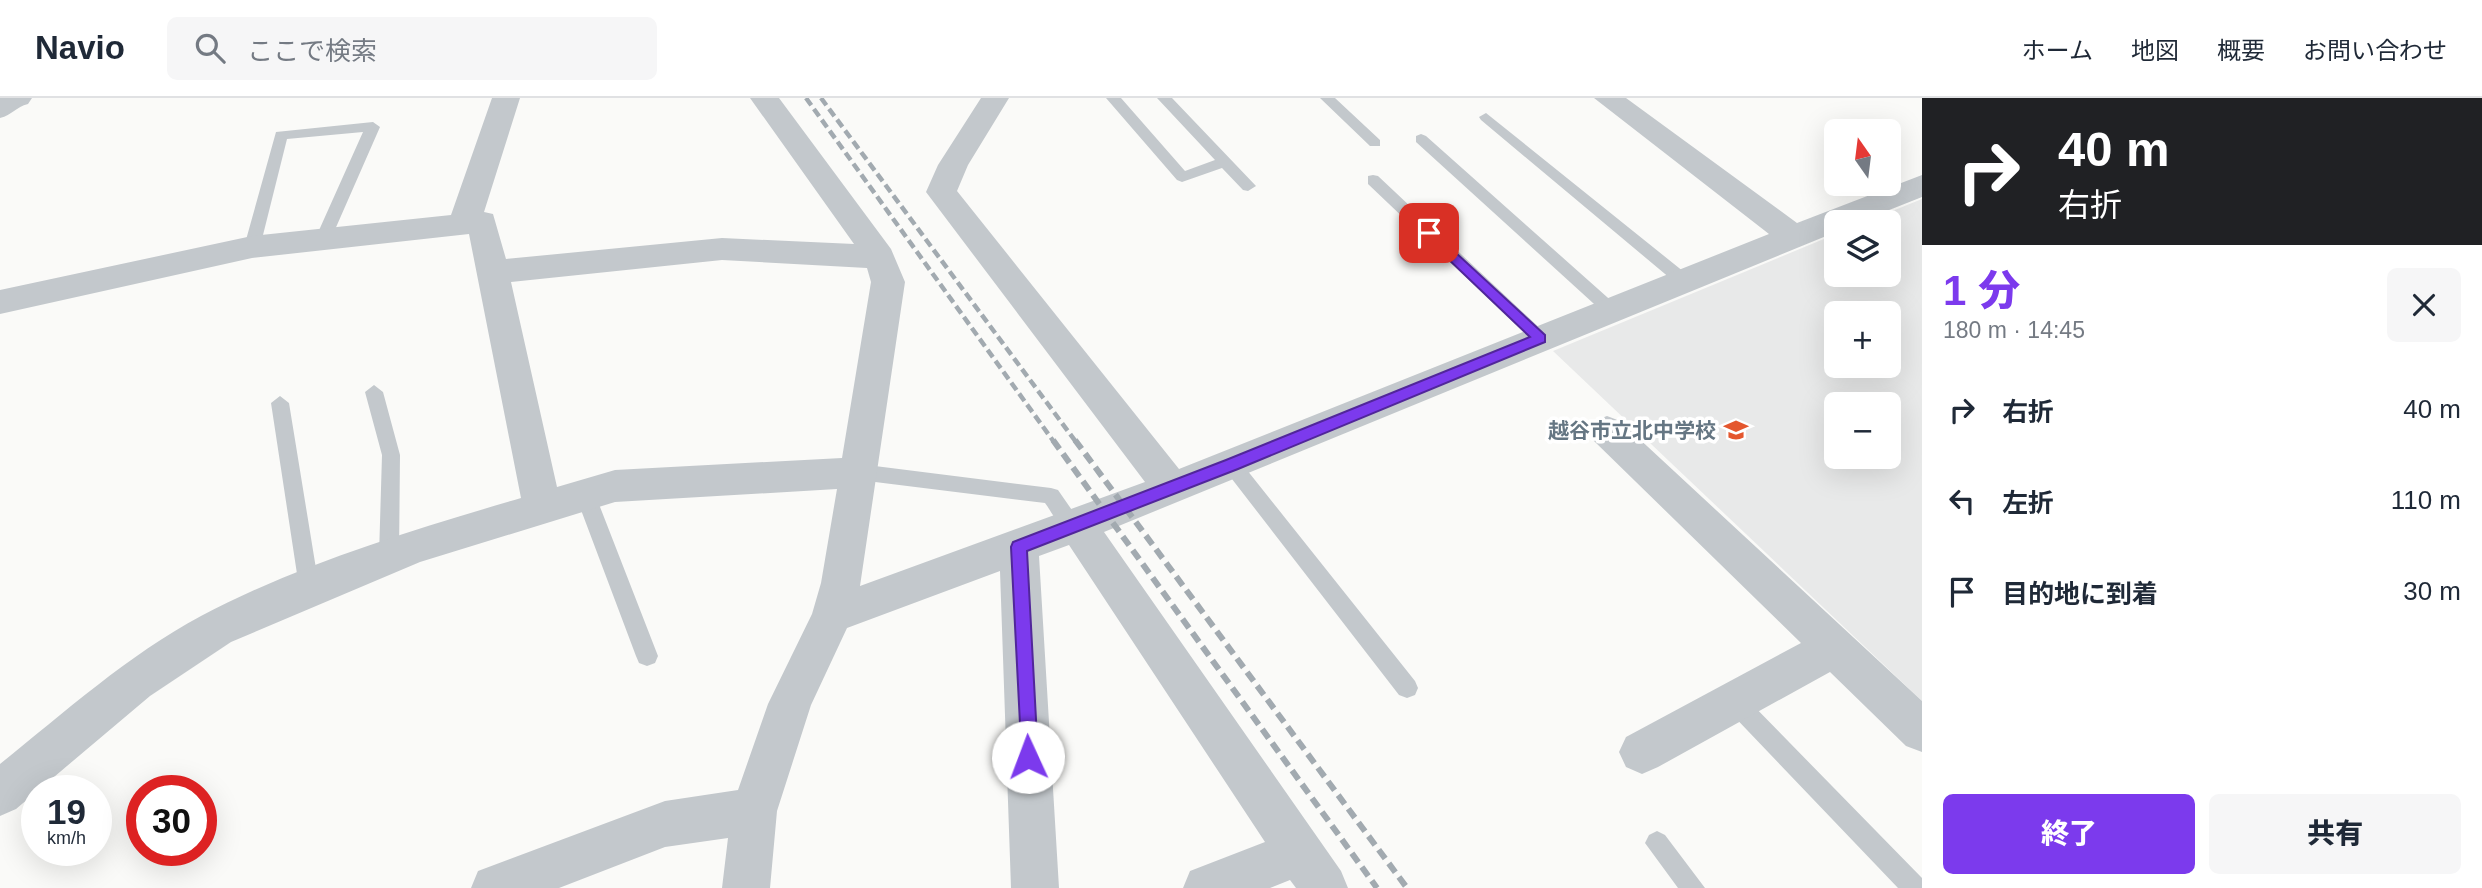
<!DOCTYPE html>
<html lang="ja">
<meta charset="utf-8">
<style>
:root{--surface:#fff;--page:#f6f6f7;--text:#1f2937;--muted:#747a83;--line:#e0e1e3;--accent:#7c3aed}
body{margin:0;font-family:Helvetica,"Noto Sans JP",sans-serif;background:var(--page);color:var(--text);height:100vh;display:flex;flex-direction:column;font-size:26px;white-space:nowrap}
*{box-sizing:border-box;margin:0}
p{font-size:23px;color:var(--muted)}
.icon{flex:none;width:38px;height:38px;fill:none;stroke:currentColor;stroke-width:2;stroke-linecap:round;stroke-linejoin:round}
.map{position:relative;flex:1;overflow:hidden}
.side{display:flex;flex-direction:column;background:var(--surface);width:560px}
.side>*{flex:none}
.guide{background:#202124;color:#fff;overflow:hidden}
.needle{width:46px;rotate:346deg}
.fabs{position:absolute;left:1824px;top:21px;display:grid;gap:14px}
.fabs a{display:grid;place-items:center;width:77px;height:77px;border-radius:10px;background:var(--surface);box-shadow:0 7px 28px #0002;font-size:35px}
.speed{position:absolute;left:21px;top:677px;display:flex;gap:14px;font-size:35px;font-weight:700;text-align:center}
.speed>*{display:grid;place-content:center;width:91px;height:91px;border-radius:50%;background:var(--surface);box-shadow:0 7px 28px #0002;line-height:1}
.speed small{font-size:18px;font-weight:400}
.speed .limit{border:10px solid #d22;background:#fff;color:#111}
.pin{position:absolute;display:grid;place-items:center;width:60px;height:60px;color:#fff;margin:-30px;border-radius:14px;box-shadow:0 4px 10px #0006}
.me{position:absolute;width:77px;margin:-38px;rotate:358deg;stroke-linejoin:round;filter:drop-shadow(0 0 5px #0008)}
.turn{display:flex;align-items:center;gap:24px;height:147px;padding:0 21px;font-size:32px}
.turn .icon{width:91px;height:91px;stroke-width:2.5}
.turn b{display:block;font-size:49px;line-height:60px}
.round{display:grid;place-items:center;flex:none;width:74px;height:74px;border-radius:10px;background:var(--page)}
.summary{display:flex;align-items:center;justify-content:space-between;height:119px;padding:0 21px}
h1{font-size:42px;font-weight:800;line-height:52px;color:var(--accent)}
.cta{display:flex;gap:14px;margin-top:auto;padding:14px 21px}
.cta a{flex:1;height:80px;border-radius:10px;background:var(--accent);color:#fff;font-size:28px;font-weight:800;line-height:80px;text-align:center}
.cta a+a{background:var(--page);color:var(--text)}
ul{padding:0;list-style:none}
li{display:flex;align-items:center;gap:21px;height:91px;padding:0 21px}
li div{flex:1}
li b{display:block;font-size:26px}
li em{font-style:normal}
header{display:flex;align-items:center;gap:42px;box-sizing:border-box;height:98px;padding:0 35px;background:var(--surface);border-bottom:2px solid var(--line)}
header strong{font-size:33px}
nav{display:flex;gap:38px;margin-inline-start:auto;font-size:24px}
.search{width:490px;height:63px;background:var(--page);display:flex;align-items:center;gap:18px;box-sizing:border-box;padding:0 24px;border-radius:10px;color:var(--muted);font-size:26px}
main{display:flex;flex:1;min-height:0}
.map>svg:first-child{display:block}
.built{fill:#e8e9e9;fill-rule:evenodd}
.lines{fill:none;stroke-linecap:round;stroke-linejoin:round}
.lane{fill:#c3c8cc;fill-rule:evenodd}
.street{fill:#c3c8cc;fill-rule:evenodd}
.rail-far1{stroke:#a2aab0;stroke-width:4.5;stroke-dasharray:9 4.5;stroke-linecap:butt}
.rail{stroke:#a2aab0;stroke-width:6;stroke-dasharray:11 6;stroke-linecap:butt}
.route{fill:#7c3aed;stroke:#51269a;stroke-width:2}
.labels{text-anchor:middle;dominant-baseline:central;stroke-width:7;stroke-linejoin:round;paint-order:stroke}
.poi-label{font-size:21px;font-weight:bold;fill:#657683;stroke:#fff;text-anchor:end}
</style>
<header>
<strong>Navio</strong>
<div class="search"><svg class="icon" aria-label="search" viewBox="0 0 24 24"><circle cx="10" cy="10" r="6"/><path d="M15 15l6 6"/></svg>ここで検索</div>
<nav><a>ホーム</a><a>地図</a><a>概要</a><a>お問い合わせ</a></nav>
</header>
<main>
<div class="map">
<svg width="1922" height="790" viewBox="0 0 1922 790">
<rect width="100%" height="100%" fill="#fafaf8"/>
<path class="built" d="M1922,101V603L1553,253L1836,136V177H1888V124H1865ZM1836,215H1888V268H1836ZM1836,306H1888V359H1836Z"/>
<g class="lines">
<path class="lane" d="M1106,0H1121L1185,73L1215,62L1157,0H1172L1256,88L1248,93L1243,92L1222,70L1182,84L1177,82Z
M1320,0H1335L1380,42V48H1370Z
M1486,15L1689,178L1691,182L1689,186H1677L1481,22L1479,19Z
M373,24L380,29L330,143L324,144L316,139L363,34L287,41L260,149L258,153H246L244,149L276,34Z
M1421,36L1426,38L1616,207L1618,211L1616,215H1604L1416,44V38Z
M1373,77L1378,78L1546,236L1549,240L1546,244H1534L1368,86V78Z
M374,287L383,294L400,357L399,458L396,464L389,467L382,464L379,458L382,357L365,294Z
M280,298L289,305L319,489L316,495L309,498L302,495L299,489L271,305Z
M1232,359L1239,362L1415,583L1418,590L1415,597L1407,600L1399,597L1225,372L1223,367L1225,362Z
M859,366L1051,390L1058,392L1083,428L1080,434C1063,440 1054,417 1045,405L859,382L852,379L850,374L852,369Z
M585,388L592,390L595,396L658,558L655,565L647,568L639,565L636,558L575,396L578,390Z
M1734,593L1742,596L1922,780V790H1898L1726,610L1723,603L1726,596Z
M1657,733L1665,737L1705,790H1678L1645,745L1649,737Z"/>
<path class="street" d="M0,0H32L28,6C16,9 12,17 0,20Z
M492,0H520L484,114L493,116L506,161L722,140L854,146L750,0H779L891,151L905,184L860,488L1145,384L926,94L938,67L981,0H1009L968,67L957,93L1179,371L1769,136L1594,0H1626L1797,125L1922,77V99L1859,124H1836V134L1104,434L1341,773L1348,790H1296L1290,782L1270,790H1183L1190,773L1265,744L1069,447L1039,458L1059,790H1011L1000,473L847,530L811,607L777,713L770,790H722L728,740L665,749L559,790H471L478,773L665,703L738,692L768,606L812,516L821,485L837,391L615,404L420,464L231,544L150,598L16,711L0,718V666C65,614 128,557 201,518C299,466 416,431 521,400L469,136L252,160L0,216V192L252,138L451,117ZM722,162L867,170L871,184L842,360L615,372L557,389L511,184Z
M1607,318L1620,323L1922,603V654L1906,648L1830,574L1658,669L1642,676L1626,669L1619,654L1626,639L1801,545L1594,343L1589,333L1594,323Z"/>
<path class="rail-far1" d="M806,0L1054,344
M821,0L1076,344"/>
<path class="rail" d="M1053,342L1377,790
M1075,342L1407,790"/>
</g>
<path class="route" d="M1429,130L1545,237V244L1238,371L1027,453L1038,659L1035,665L1028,668L1022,665L1011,449L1013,444L1226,362L1530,239L1424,138V131Z"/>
<defs>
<g id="school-bare" transform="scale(1.89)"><path d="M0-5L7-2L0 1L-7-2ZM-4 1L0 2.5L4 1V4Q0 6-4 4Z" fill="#e4572e" stroke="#fff" stroke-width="2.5" paint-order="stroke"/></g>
</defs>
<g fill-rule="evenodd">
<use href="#school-bare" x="1736" y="332"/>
</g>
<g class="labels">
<g class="poi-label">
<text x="1716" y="332">越谷市立北中学校</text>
</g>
</g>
</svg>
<div class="fabs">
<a><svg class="needle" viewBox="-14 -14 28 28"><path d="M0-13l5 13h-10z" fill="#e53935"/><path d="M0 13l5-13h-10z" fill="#747a83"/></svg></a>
<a><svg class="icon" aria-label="layers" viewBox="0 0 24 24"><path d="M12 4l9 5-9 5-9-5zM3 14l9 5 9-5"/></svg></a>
<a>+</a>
<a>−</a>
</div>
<div class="speed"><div>19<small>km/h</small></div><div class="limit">30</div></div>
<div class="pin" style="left:1429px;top:135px;background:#d93025"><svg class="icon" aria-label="arrive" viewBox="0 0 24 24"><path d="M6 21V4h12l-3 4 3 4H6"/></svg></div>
<svg class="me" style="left:1028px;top:659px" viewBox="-20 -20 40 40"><circle r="19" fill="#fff"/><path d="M0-13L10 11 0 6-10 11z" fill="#7c3aed"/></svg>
</div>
<section class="side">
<div class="guide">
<div class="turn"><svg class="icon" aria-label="right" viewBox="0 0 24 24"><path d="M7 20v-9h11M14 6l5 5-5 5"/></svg><div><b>40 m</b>右折</div></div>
</div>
<div class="summary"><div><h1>1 分</h1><p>180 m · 14:45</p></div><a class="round"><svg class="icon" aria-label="close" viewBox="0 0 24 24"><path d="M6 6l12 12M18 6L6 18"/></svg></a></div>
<ul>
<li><svg class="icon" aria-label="right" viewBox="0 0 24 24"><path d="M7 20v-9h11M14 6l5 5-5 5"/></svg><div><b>右折</b></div><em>40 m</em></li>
<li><svg class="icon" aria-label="left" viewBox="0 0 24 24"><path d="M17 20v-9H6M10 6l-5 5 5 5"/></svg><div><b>左折</b></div><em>110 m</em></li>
<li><svg class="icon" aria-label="arrive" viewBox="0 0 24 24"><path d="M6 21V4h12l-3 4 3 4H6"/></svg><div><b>目的地に到着</b></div><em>30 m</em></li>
</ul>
<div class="cta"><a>終了</a><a>共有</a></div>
</section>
</main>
